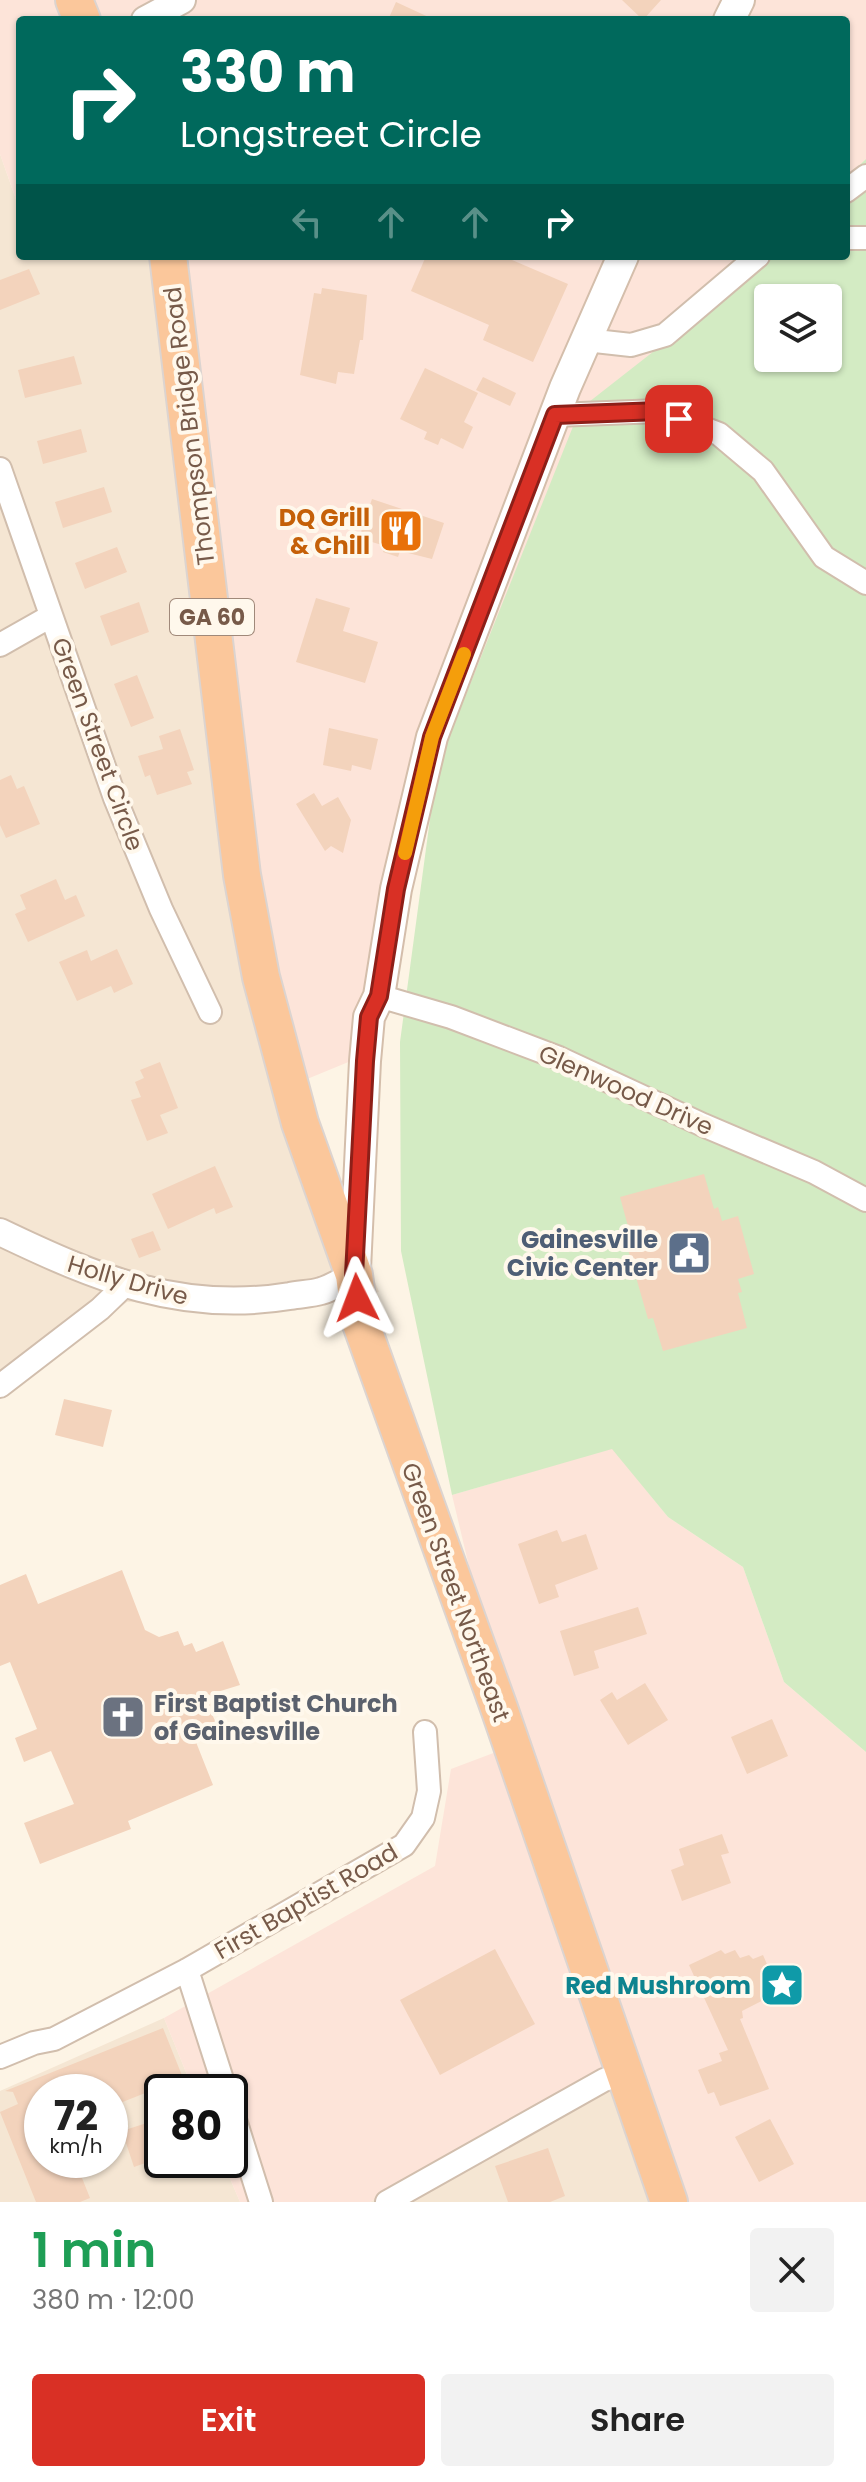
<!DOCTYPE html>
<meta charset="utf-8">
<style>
:root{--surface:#fff;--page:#f2f2f2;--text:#222;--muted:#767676;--accent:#d93025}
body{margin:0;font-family:Poppins,sans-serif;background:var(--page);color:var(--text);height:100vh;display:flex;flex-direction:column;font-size:30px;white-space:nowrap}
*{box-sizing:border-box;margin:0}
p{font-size:26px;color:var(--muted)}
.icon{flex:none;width:44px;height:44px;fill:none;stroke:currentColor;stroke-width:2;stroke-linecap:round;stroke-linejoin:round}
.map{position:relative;height:2202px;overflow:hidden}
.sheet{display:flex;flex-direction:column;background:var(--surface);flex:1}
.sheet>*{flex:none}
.guide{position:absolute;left:16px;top:16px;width:834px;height:244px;border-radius:8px;box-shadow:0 2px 6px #0004;background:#00695c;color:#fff;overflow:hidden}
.buttons{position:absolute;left:754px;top:284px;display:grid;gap:16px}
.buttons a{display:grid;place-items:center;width:88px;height:88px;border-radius:8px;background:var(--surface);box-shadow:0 2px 6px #0004;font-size:40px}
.speed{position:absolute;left:24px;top:2074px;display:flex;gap:16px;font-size:40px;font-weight:700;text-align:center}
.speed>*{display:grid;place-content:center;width:104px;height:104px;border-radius:50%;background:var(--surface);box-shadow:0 2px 6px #0004;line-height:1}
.speed small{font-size:20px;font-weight:400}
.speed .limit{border:4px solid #111;border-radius:12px;background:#fff;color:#111}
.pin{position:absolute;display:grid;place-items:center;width:68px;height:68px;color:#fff;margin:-34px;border-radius:16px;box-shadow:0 4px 12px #0006}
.me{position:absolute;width:88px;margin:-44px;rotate:357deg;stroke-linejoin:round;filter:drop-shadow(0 0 6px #0008)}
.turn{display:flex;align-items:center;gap:28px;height:168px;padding:0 32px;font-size:36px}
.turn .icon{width:104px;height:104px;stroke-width:2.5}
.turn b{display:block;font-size:56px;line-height:68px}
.lanes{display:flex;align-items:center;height:76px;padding:0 32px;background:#0003;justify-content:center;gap:40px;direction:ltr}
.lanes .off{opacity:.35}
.round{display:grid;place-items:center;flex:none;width:84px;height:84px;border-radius:8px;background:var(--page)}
.headline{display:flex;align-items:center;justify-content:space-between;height:136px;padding:0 32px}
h1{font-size:48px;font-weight:600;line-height:60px;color:#1e9e55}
.primary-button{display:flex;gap:16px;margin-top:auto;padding:16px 32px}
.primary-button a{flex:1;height:92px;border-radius:8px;background:var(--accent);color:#fff;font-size:32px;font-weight:600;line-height:92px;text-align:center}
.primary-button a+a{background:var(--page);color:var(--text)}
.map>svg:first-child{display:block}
.residential{fill:#f5e6d3;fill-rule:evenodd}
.commercial{fill:#fde4d9}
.green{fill:#d3ebc3;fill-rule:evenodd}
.building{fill:#f3d3bc}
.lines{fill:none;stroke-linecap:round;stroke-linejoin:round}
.minor-casing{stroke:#d1bead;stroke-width:26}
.tertiary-casing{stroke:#d1bead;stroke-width:30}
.secondary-casing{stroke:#d4beab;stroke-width:34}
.trunk-casing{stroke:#dcd4d0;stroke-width:40}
.minor{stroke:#fff;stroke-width:22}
.tertiary{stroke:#fff;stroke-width:26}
.secondary{stroke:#fff;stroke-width:30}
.trunk{stroke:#fbc79b;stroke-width:36}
.route-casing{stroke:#8d1f18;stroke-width:20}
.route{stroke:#d93025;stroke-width:14}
.slow{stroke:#f59e0b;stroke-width:14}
.labels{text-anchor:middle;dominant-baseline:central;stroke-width:8;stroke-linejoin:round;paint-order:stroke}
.shield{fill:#fff8ec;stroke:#a0897a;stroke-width:2}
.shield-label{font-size:22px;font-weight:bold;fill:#775a49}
.street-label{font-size:24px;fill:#775a49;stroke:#fff8ec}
.food-label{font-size:24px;font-weight:bold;fill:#c56008;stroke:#fff8ec;text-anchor:end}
.service-label{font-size:24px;font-weight:bold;fill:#4e5e75;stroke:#fff8ec;text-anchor:end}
.worship-label{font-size:24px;font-weight:bold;fill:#5b616d;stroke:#fff8ec;text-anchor:start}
.culture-label{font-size:24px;font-weight:bold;fill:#0d838f;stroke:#fff8ec;text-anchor:end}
</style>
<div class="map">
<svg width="866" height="2202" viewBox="0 0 866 2202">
<rect width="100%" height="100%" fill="#fdf4e5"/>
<path class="residential" d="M0,154L20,211V256H160L295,1084L379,1292L312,1305L127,1302L0,1399Z
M164,2018L194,2092H162V2160H222L240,2202H0V2091ZM42,2092H110V2160H42Z
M634,2057L675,2202H370Z"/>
<path class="commercial" d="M0,0H866V159L846,178V20H20V211L0,154Z
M160,256H764L437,767L380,1049L295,1084L270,969Z
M612,1448L668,1517L743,1567L784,1682L866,1752V2202H675L634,2057L370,2202H240L222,2160H230V2092H194L164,2018L435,1866L451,1769L512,1746L452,1495Z"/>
<path class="green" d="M866,159V1752L784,1682L743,1567L668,1517L612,1449L452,1495L401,1251L400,1042L437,767L580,409L709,308L764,256H846V178ZM768,298H828V358H768Z"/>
<path class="building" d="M622,0H661L643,20Z
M396,2L435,20H388Z
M426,256H503L568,284L533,362L483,340L489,325L411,291Z
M29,269L40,294L0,310V280Z
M322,288L367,295L363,340H360L354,374L338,372L336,384L300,375L314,293L321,294Z
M74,356L82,384L25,398L18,370Z
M425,368L478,393L464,422L473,427L463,449L441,438L438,445L424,439L427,432L400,419Z
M483,377L516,393L510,406L476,390Z
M81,429L87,452L43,464L37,441Z
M104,487L112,512L63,528L55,502Z
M372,499L444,523L432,559L400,551L398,557L383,552L385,546L359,538Z
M117,547L127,572L85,589L75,563Z
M316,598L350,608L343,631L378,642L365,683L296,662Z
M139,602L149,632L111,646L100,616Z
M137,675L154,718L131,727L114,684Z
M329,728L378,739L371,770L352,765L351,771L323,765Z
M180,729L194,770L187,772L192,784L157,795L150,775L145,777L138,756L163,749L159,736Z
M11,775L17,789L24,786L40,824L6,838L0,825V780Z
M314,793L322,806L338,797L351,820L343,853L331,846L325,851L296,804Z
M56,879L65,900L76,895L85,916L28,942L15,914L26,909L20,895Z
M117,949L133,984L114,993L111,986L77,1001L59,962L87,950L91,961Z
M160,1062L178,1108L160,1115L168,1133L147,1141L131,1100L141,1097L135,1082L144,1078L140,1070Z
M215,1166L233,1207L216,1214L214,1208L168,1229L152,1194Z
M704,1174L714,1209L718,1207L722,1221L738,1216L754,1274L738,1279L742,1292L738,1293L747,1328L663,1351L653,1318L648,1319L623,1232L629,1230L620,1197Z
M153,1231L161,1250L139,1258L131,1239Z
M64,1399L112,1410L103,1447L55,1435Z
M557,1530L562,1542L586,1534L598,1569L555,1585L559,1597L539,1604L518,1544Z
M122,1570L145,1630L159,1637L178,1631L184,1646L192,1643L196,1652L223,1641L240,1685L214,1693L219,1706L210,1710L217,1725L194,1737L213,1785L128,1821L131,1829L40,1864L24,1823L74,1804L51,1751L24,1762L15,1738L37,1729L10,1662L0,1666V1585L26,1574L38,1604Z
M638,1607L647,1634L594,1651L599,1668L574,1676L560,1631Z
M645,1683L668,1720L628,1745L600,1700L612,1692L617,1700Z
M772,1719L788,1756L747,1774L731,1737Z
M722,1834L729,1853L721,1855L731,1883L682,1901L671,1870L684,1865L679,1849Z
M495,1949L535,2024L440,2075L400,2000Z
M721,1950L725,1954L735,1950L740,1958L749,1955L753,1959L763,1955L779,1992L742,2011L743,2018L740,2019L769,2089L720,2106L714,2092L708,2094L698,2070L722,2061L719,2053L728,2050L689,1965Z
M163,2028L183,2078L110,2107V2092H42V2160H49L54,2172L76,2163L90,2198L80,2202H36L0,2112L18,2104L13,2092L5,2091Z
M162,2118V2157L134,2167L122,2131Z
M770,2119L794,2164L759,2182L735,2137Z
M548,2148L565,2196L550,2202H508L495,2166Z"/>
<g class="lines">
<g class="minor-casing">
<path id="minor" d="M846,191L866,176
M846,238H866
M586,340L631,345L665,335L758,256
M555,415L659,411L719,434L763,471L824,557L866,583
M0,469L115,798L161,909L210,1012
M0,645L51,616
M379,996L451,1017L559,1058L703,1125L814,1172L866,1200
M0,1386L100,1309L126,1284
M187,1970L226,2092
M0,2057L34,2043L54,2039L187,1970L404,1845L423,1818L429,1791L425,1732
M230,2104L261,2202
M387,2202L604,2080L625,2073"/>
</g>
<g class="tertiary-casing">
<path id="tertiary" d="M145,20L182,0
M0,1232C96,1278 181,1314 290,1296C300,1294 311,1294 321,1291C332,1288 344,1280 354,1275"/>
</g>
<g class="secondary-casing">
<path id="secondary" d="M729,20L739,0
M355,1269L365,1061L369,1017L379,996L396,889L432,737L565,388L623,256"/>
</g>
<g class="trunk-casing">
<path id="trunk" d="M74,0L82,20
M168,256L242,875L261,977L300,1123L354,1275L360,1321L499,1708L669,2202"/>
</g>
<use href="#minor" class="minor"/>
<use href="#tertiary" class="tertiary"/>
<use href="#secondary" class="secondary"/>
<use href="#trunk" class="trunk"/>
</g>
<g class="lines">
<g class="route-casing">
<path id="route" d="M357,1298L354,1275L365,1061L369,1017L379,996L396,889L432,737L555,415L659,411L679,419"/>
</g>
<use href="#route" class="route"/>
<path class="slow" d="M405,853L432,737L464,654"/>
</g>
<defs>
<g id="restaurant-square" transform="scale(2.3)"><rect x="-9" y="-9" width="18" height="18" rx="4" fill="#e8710a" stroke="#fff8ec"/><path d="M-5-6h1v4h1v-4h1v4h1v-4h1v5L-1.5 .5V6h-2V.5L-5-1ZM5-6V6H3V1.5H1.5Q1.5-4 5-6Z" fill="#fff"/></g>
<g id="civic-square" transform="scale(2.3)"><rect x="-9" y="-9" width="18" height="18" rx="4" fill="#5c6f8a" stroke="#fff8ec"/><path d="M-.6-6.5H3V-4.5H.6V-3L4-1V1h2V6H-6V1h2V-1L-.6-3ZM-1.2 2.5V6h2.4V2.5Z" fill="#fff"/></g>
<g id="church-square" transform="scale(2.3)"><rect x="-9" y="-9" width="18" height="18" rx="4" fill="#6b7280" stroke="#fff8ec"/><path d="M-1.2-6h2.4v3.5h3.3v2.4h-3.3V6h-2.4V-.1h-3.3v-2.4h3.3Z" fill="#fff"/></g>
<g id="sight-square" transform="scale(2.3)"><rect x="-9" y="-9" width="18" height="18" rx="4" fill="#0f9aa8" stroke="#fff8ec"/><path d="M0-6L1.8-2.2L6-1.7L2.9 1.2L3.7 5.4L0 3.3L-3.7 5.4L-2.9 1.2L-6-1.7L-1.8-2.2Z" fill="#fff"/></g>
</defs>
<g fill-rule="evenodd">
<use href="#restaurant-square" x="401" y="531"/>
<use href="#civic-square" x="689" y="1253"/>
<use href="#church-square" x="123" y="1717"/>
<use href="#sight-square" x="782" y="1985"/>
</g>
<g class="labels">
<rect class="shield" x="170" y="599" width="84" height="36" rx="6"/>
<g class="shield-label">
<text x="212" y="617">GA 60</text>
</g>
<g class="street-label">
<text transform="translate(189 426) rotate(-97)">Thompson Bridge Road</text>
<text transform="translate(98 744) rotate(70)">Green Street Circle</text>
<text transform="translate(626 1090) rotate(24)">Glenwood Drive</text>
<text transform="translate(128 1280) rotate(16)">Holly Drive</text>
<text transform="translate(456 1592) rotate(70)">Green Street Northeast</text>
<text transform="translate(306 1901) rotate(-30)">First Baptist Road</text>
</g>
<g class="food-label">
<text x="370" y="517">DQ Grill<tspan x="370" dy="28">&amp; Chill</tspan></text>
</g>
<g class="service-label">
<text x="658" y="1239">Gainesville<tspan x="658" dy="28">Civic Center</tspan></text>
</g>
<g class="worship-label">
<text x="154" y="1703">First Baptist Church<tspan x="154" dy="28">of Gainesville</tspan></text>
</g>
<g class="culture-label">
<text x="751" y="1985">Red Mushroom</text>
</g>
</g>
</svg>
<div class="buttons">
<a><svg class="icon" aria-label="layers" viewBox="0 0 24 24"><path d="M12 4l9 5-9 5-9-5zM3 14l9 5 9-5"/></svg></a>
</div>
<div class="speed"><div>72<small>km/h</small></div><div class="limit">80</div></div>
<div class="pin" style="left:679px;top:419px;background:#d93025"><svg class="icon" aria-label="arrive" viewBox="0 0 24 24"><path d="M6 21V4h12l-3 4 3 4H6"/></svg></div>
<svg class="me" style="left:357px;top:1298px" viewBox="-20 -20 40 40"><path d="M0-17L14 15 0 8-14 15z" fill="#d93025" stroke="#fff" stroke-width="4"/></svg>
<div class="guide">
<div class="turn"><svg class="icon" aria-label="right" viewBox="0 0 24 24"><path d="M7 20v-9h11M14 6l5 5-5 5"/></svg><div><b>330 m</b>Longstreet Circle</div></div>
<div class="lanes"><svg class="icon off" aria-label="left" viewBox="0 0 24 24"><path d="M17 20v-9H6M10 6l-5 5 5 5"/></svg><svg class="icon off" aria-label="ahead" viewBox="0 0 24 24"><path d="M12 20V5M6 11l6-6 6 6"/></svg><svg class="icon off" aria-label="ahead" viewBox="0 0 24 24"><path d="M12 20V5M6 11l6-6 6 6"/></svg><svg class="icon" aria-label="right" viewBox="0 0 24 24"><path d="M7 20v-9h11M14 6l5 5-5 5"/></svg></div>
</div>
</div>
<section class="sheet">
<div class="headline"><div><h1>1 min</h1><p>380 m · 12:00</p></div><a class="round"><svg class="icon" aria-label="close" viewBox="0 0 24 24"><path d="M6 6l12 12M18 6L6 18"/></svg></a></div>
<div class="primary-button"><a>Exit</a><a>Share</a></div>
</section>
